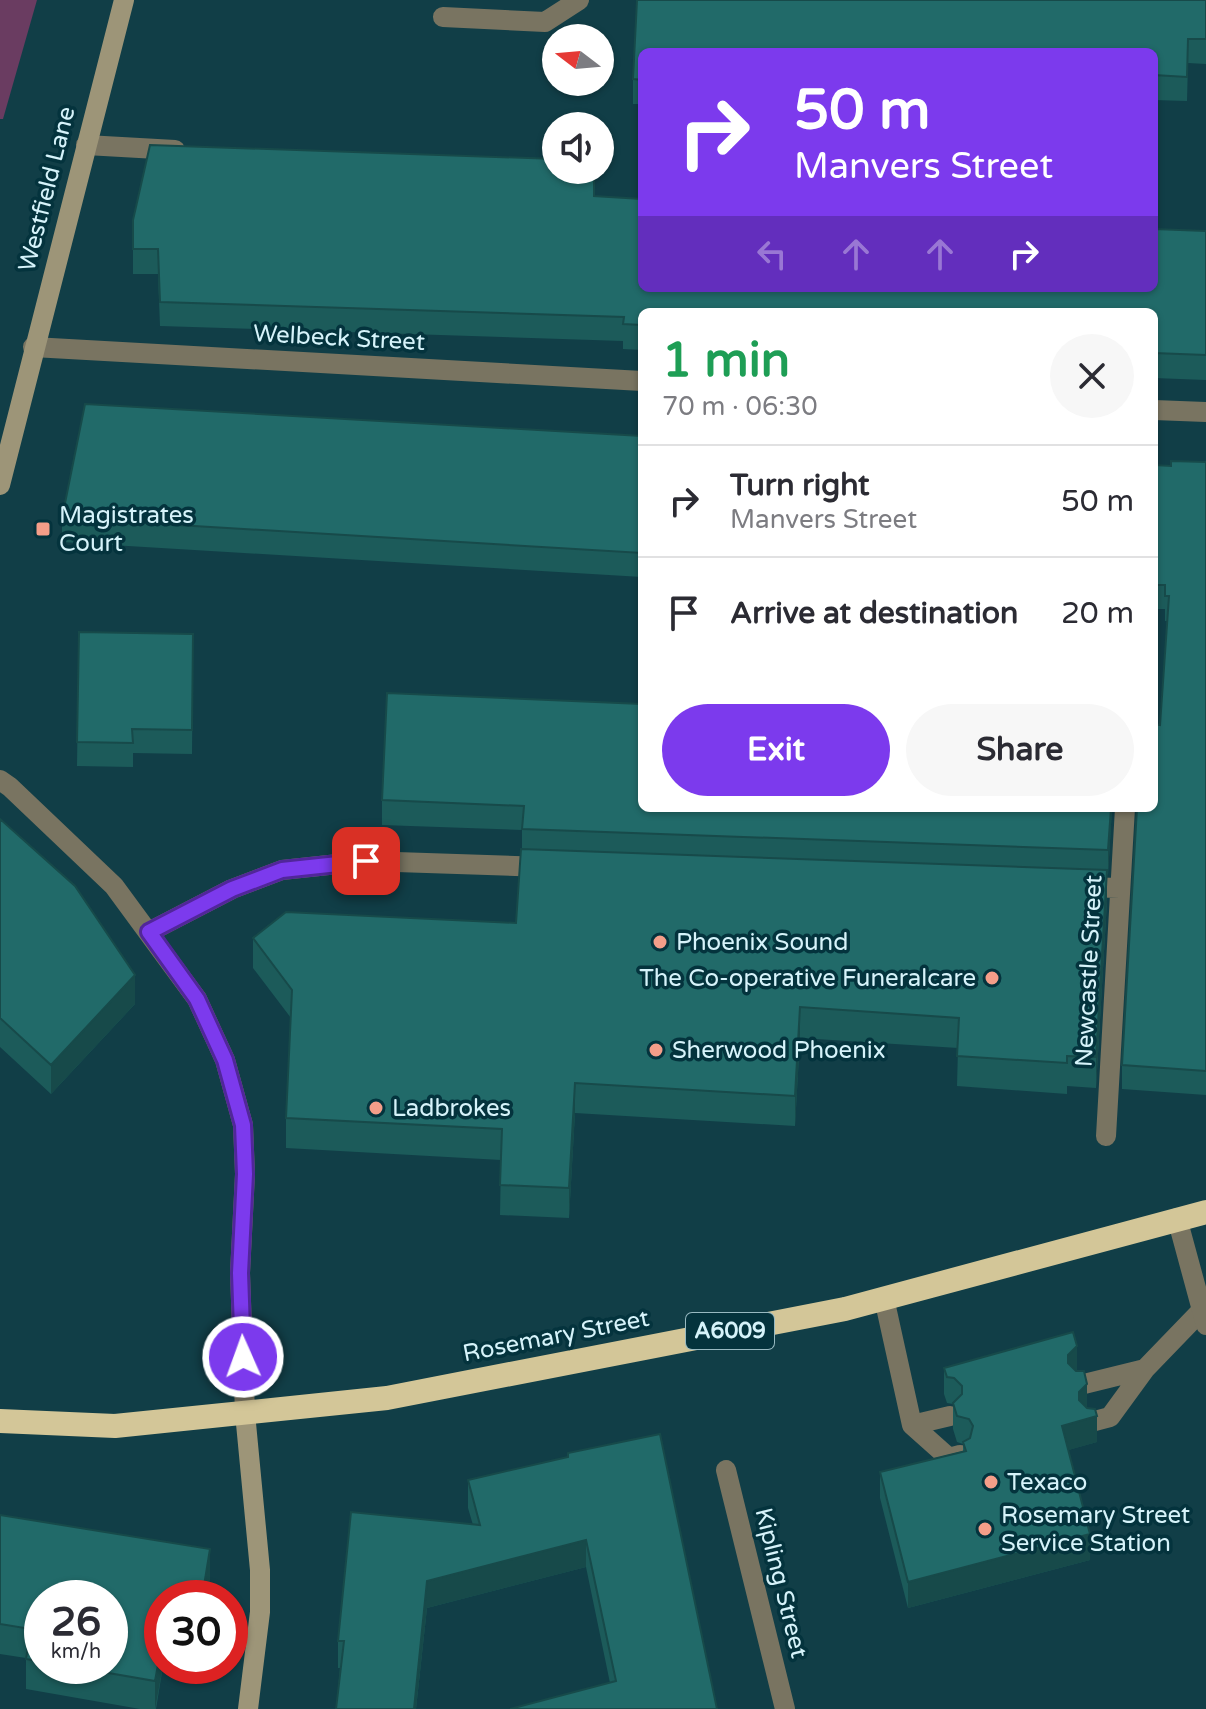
<!DOCTYPE html>
<meta charset="utf-8">
<style>
:root{--surface:#fff;--page:#f7f7f7;--text:#2b2b33;--muted:#7c7c81;--line:#e1e1e2;--accent:#7c3aed}
body{margin:0;font-family:"Varela Round",sans-serif;background:var(--page);color:var(--text);height:100vh;display:flex;flex-direction:column;font-size:30px;white-space:nowrap}
*{box-sizing:border-box;margin:0}
p{font-size:26px;color:var(--muted)}
.icon{flex:none;width:44px;height:44px;fill:none;stroke:currentColor;stroke-width:2;stroke-linecap:round;stroke-linejoin:round}
.map{position:relative;flex:1;overflow:hidden}
.side{position:absolute;left:638px;top:308px;width:520px;height:504px;display:flex;flex-direction:column;background:var(--surface);border-radius:12px;box-shadow:0 2px 6px #0004}
.side>*{flex:none}
.banner{position:absolute;left:638px;top:48px;width:520px;height:244px;border-radius:12px;box-shadow:0 2px 6px #0004;background:#7c3aed;color:#fff;overflow:hidden}
.needle{width:52px;rotate:286deg}
.controls{position:absolute;left:542px;top:24px;display:grid;gap:16px}
.controls a{display:grid;place-items:center;width:72px;height:72px;border-radius:50%;background:var(--surface);box-shadow:0 2px 6px #0004;font-size:40px}
.speed{position:absolute;left:24px;top:1580px;display:flex;gap:16px;font-size:40px;font-weight:700;text-align:center}
.speed>*{display:grid;place-content:center;width:104px;height:104px;border-radius:50%;background:var(--surface);box-shadow:0 2px 6px #0004;line-height:1}
.speed small{font-size:20px;font-weight:400}
.speed .limit{border:12px solid #d22;background:#fff;color:#111}
.pin{position:absolute;display:grid;place-items:center;width:68px;height:68px;color:#fff;margin:-34px;border-radius:16px;box-shadow:0 4px 12px #0006}
.me{position:absolute;width:88px;margin:-44px;rotate:358deg;stroke-linejoin:round;filter:drop-shadow(0 0 6px #0008)}
.turn{display:flex;align-items:center;gap:28px;height:168px;padding:0 24px;font-size:36px}
.turn .icon{width:104px;height:104px;stroke-width:2.5}
.turn b{display:block;font-size:56px;line-height:68px}
.lanes{display:flex;align-items:center;height:76px;padding:0 24px;background:#0003;justify-content:center;gap:40px;direction:ltr}
.lanes .off{opacity:.35}
.round{display:grid;place-items:center;flex:none;width:84px;height:84px;border-radius:42px;background:var(--page)}
.headline{display:flex;align-items:center;justify-content:space-between;height:136px;padding:0 24px}
h1{font-size:48px;font-weight:700;line-height:60px;color:#1e9e55}
.primary-button{display:flex;gap:16px;margin-top:auto;padding:16px 24px}
.primary-button a{flex:1;height:92px;border-radius:48px;background:var(--accent);color:#fff;font-size:32px;font-weight:700;line-height:92px;text-align:center}
.primary-button a+a{background:var(--page);color:var(--text)}
ul{padding:0;list-style:none}
li{display:flex;align-items:center;gap:24px;height:112px;padding:0 24px;border-top:2px solid var(--line)}
li div{flex:1}
li b{display:block;font-size:30px}
li em{font-style:normal}
.map>svg:first-child{display:block}
.green{fill:#6a3c61}
.lines{fill:none;stroke-linecap:round;stroke-linejoin:round}
.lane{stroke:#797461;stroke-width:20}
.street{stroke:#797461;stroke-width:20}
.secondary{stroke:#9d9578;stroke-width:20}
.highway{stroke:#d3c698;stroke-width:24}
.wall{fill:#1c5b5a;fill-rule:evenodd}
.shaded-wall{fill:#174a4a}
.building{fill:#216a69;stroke:#174a4a;stroke-width:2}
.route-casing{stroke:#51269a;stroke-width:20}
.route{stroke:#7c3aed;stroke-width:14}
.poi-dot{fill:#f49e89;stroke:#04333d;stroke-width:3}
.labels{text-anchor:middle;dominant-baseline:central;stroke-width:7;stroke-linejoin:round;paint-order:stroke}
.shield{fill:#04333d;stroke:#97b9c1;stroke-width:2}
.shield-label{font-size:22px;font-weight:bold;fill:#d6f3fa}
.street-label{font-size:24px;fill:#d6f3fa;stroke:#04333d}
.poi-label{font-size:24px;fill:#d6f3fa;stroke:#04333d;text-anchor:start}
</style>
<div class="map">
<svg width="1206" height="1709" viewBox="0 0 1206 1709">
<rect width="100%" height="100%" fill="#113e47"/>
<path class="green" d="M0,0H37L3,119H0Z"/>
<g class="lines">
<path class="lane" d="M443,17L545,22L579,0
M86,145L175,150
M884,1298L912,1425L949,1458L960,1455
M1080,1385L1145,1369
M1091,1422L1110,1417L1145,1369L1202,1310
M912,1425L950,1416"/>
<path class="street" d="M33,347L642,381
M1154,410L1206,412
M0,780L10,787L114,886L197,999L225,1060L243,1125L245,1174L240,1273L245,1413
M1080,887L1120,888
M149,932L232,889L282,870L366,861L544,867
M1106,1136L1125,808
M1177,1218L1206,1325
M726,1470L785,1709"/>
<path class="secondary" d="M0,485L124,0
M245,1413L260,1570V1612L248,1709"/>
<path class="highway" d="M0,1421L115,1426L387,1398L845,1309L1206,1212"/>
</g>
<path class="wall" d="M637,0H1206V64L1188,63L1187,101L1154,100V52H642V104H633V79Z
M594,196L642,288L1206,231V380L1154,378V312H642V350L623,349V341L160,326L158,274H133V220Z
M642,436V577L62,542V518Z
M1206,462V1095L1122,1089V1065L1160,725L1167,621H1165V609H1154V465L1171,466Z
M79,632L193,634L192,754L133,753V767L77,766Z
M382,800L1112,808L1108,875L1107,874V901L1096,1088L1067,1086V1094L957,1086L958,1048L800,1038L795,1126L575,1113L569,1218L500,1215L501,1160L286,1148V1118L291,1018L253,968V938L516,923L522,849V830L382,825Z
M0,819L135,1004L51,1094L0,1047Z
M944,1368L1077,1371L1097,1442L1068,1450L1090,1560L908,1608L880,1498V1472L963,1451V1444L957,1442L953,1429V1404L947,1403L944,1394Z
M568,1453L717,1709L610,1683L586,1567L427,1608L416,1709H336L340,1668H338V1641L473,1525L468,1508V1480L568,1457Z
M0,1515L210,1580L162,1598V1666H163L156,1709H140L26,1689V1658L0,1654ZM42,1598L110,1666H42Z"/>
<path class="shaded-wall" d="M1111,808H1112L1108,875V850Z
M1107,870V901L1096,1088V1057Z
M135,975V1004L51,1094V1065Z
M800,1007V1038L795,1126V1096Z
M575,1083V1113L569,1218V1188Z
M1077,1346V1372L1068,1381V1355Z
M1087,1384V1410L1079,1418V1392Z
M1097,1416V1442L1062,1452V1426Z
M1090,1534V1560L908,1608V1582Z
M586,1540V1567L427,1608L416,1709H414L427,1581Z
M210,1549V1580L207,1598H202Z
M162,1643V1666H163L155,1709V1681Z"/>
<path class="building" d="M637,0H1206V39H1188L1187,77L1154,75V52H642V80L633,79Z
M150,145L556,159V170H594V196L642,199V288H1154V229L1206,231V355L1154,353V312H642V325L623,324L624,317L160,302L158,249H133V220Z
M85,404L642,436V553L62,518Z
M1171,461L1206,462V1071L1122,1065L1137,808H1154V724L1160,725L1169,596H1165V585H1154V465L1171,466Z
M79,632L193,634L192,730L132,729L133,743L77,742Z
M387,693L642,704V808H1111L1108,850L522,829L524,806L382,800Z
M0,819L75,886L135,975L51,1065L0,1018Z
M521,849L1107,870L1096,1057L1067,1056V1063L957,1056L959,1018L800,1007L795,1096L575,1083L569,1188L500,1185L502,1129L286,1118L292,990L253,938L286,912L516,923Z
M1073,1332L1077,1346L1068,1355V1363L1076,1371H1084L1087,1384L1079,1392V1400L1087,1408L1095,1409L1097,1416L1062,1426L1090,1534L908,1582L880,1472L966,1451L963,1442L970,1438L973,1426L969,1419L957,1416L953,1403L962,1394V1386L954,1378L947,1377L944,1368Z
M660,1434L717,1709H510L616,1681L586,1540L427,1581L414,1709H336L344,1641H338L351,1512L480,1525L468,1480L568,1457V1453Z
M0,1515L210,1549L202,1598H162V1643L155,1681L68,1666H110V1598H42V1662L26,1659L31,1629L0,1624Z"/>
<g class="lines">
<g class="route-casing">
<path id="route" d="M243,1357L240,1273L245,1174L243,1125L225,1060L197,999L149,932L232,889L282,870L366,861"/>
</g>
<use href="#route" class="route"/>
</g>
<g class="poi-dot">
<rect x="35" y="521" width="16" height="16" rx="4"/>
<circle cx="660" cy="942" r="8"/>
<circle cx="992" cy="978" r="8"/>
<circle cx="656" cy="1050" r="8"/>
<circle cx="376" cy="1108" r="8"/>
<circle cx="991" cy="1482" r="8"/>
<circle cx="985" cy="1529" r="8"/>
</g>
<g class="labels">
<rect class="shield" x="686" y="1313" width="88" height="36" rx="6"/>
<g class="shield-label">
<text x="730" y="1331">A6009</text>
</g>
<g class="street-label">
<text transform="translate(47 189) rotate(-76)">Westfield Lane</text>
<text transform="translate(339 338) rotate(3)">Welbeck Street</text>
<text transform="translate(1089 971) rotate(-87)">Newcastle Street</text>
<text transform="translate(556 1336) rotate(-11)">Rosemary Street</text>
<text transform="translate(781 1583) rotate(76)">Kipling Street</text>
</g>
<g class="poi-label">
<text x="59" y="515">Magistrates<tspan x="59" dy="28">Court</tspan></text>
<text x="676" y="942">Phoenix Sound</text>
<text x="976" y="978" text-anchor="end">The Co-operative Funeralcare</text>
<text x="672" y="1050">Sherwood Phoenix</text>
<text x="392" y="1108">Ladbrokes</text>
<text x="1007" y="1482">Texaco</text>
<text x="1001" y="1515">Rosemary Street<tspan x="1001" dy="28">Service Station</tspan></text>
</g>
</g>
</svg>
<div class="controls">
<a><svg class="needle" viewBox="-14 -14 28 28"><path d="M0-13l5 13h-10z" fill="#e53935"/><path d="M0 13l5-13h-10z" fill="#7c7c81"/></svg></a>
<a><svg class="icon" aria-label="sound" viewBox="0 0 24 24"><path d="M4 9h4l5-4v14l-5-4H4zM17 9q2 3 0 6"/></svg></a>
</div>
<div class="speed"><div>26<small>km/h</small></div><div class="limit">30</div></div>
<div class="pin" style="left:366px;top:861px;background:#d93025"><svg class="icon" aria-label="arrive" viewBox="0 0 24 24"><path d="M6 21V4h12l-3 4 3 4H6"/></svg></div>
<svg class="me" style="left:243px;top:1357px" viewBox="-20 -20 40 40"><circle r="17" fill="#7c3aed" stroke="#fff" stroke-width="3"/><path d="M0-11L8 9 0 5-8 9z" fill="#fff"/></svg>
<div class="banner">
<div class="turn"><svg class="icon" aria-label="right" viewBox="0 0 24 24"><path d="M7 20v-9h11M14 6l5 5-5 5"/></svg><div><b>50 m</b>Manvers Street</div></div>
<div class="lanes"><svg class="icon off" aria-label="left" viewBox="0 0 24 24"><path d="M17 20v-9H6M10 6l-5 5 5 5"/></svg><svg class="icon off" aria-label="ahead" viewBox="0 0 24 24"><path d="M12 20V5M6 11l6-6 6 6"/></svg><svg class="icon off" aria-label="ahead" viewBox="0 0 24 24"><path d="M12 20V5M6 11l6-6 6 6"/></svg><svg class="icon" aria-label="right" viewBox="0 0 24 24"><path d="M7 20v-9h11M14 6l5 5-5 5"/></svg></div>
</div>
<section class="side">
<div class="headline"><div><h1>1 min</h1><p>70 m · 06:30</p></div><a class="round"><svg class="icon" aria-label="close" viewBox="0 0 24 24"><path d="M6 6l12 12M18 6L6 18"/></svg></a></div>
<ul>
<li><svg class="icon" aria-label="right" viewBox="0 0 24 24"><path d="M7 20v-9h11M14 6l5 5-5 5"/></svg><div><b>Turn right</b><p>Manvers Street</p></div><em>50 m</em></li>
<li><svg class="icon" aria-label="arrive" viewBox="0 0 24 24"><path d="M6 21V4h12l-3 4 3 4H6"/></svg><div><b>Arrive at destination</b></div><em>20 m</em></li>
</ul>
<div class="primary-button"><a>Exit</a><a>Share</a></div>
</section>
</div>
